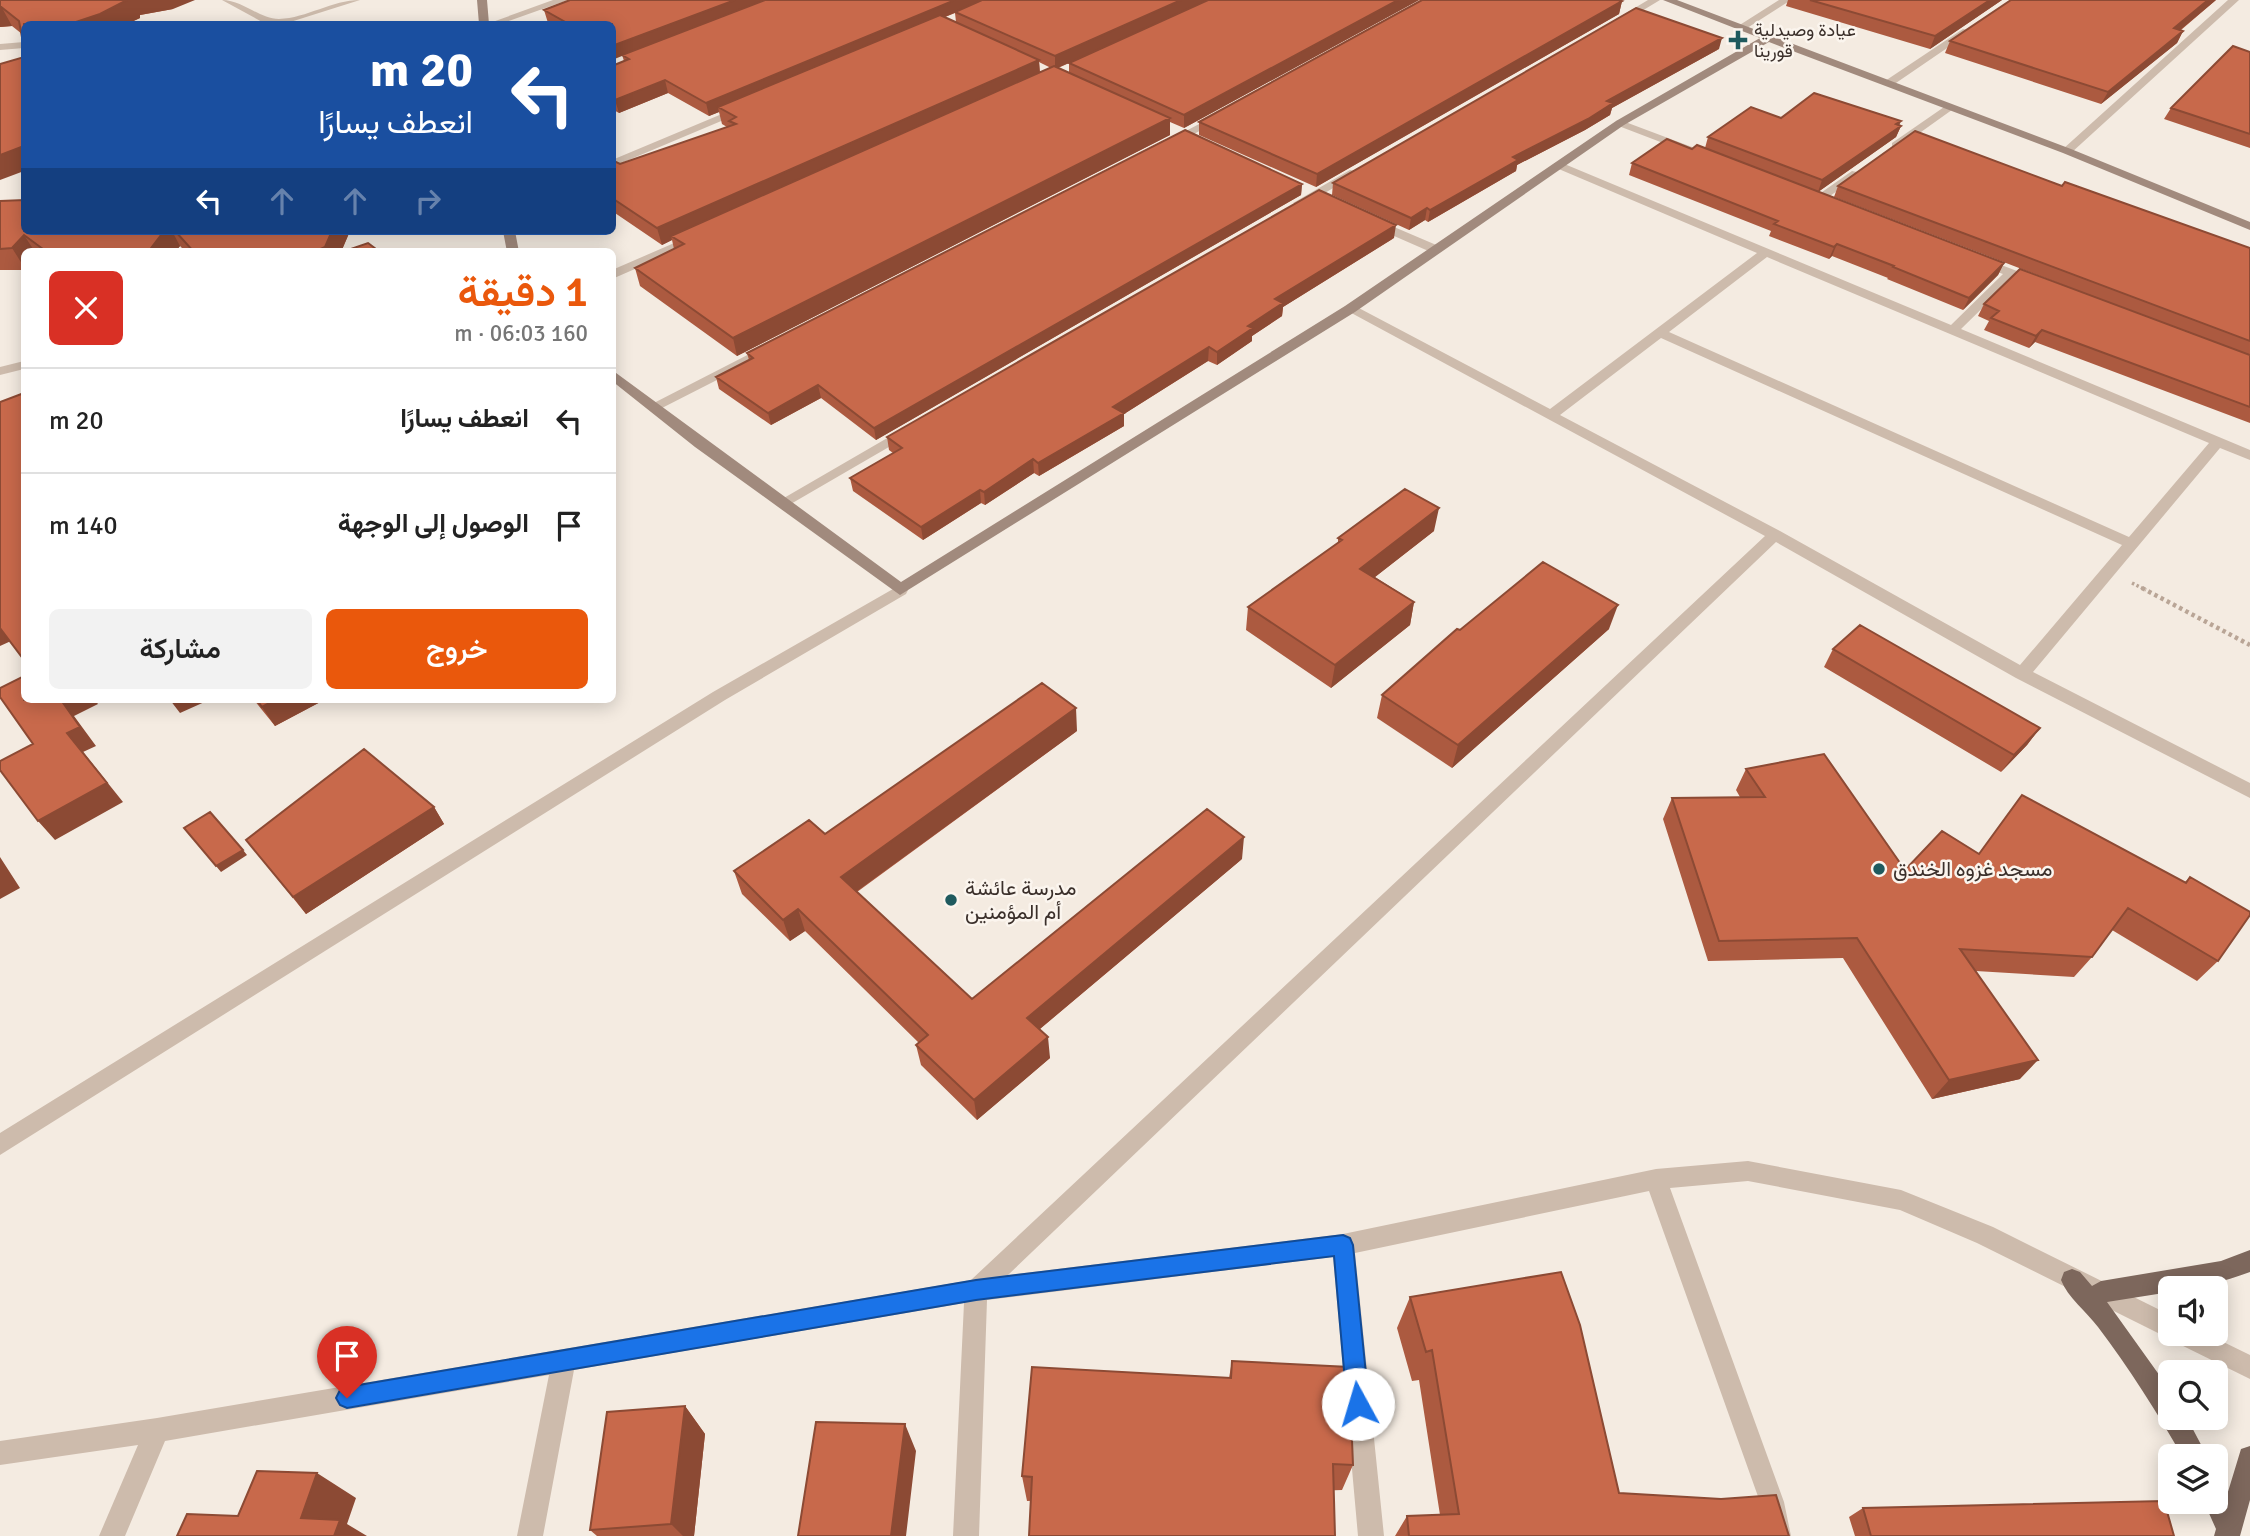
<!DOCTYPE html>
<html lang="ar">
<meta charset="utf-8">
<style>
:root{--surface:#fff;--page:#f2f2f2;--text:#222;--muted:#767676;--line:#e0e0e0;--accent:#ea580c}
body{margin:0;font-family:Signika,Vazirmatn,sans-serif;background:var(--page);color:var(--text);direction:rtl;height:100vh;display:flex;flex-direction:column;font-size:26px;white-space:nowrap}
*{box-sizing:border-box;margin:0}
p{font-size:23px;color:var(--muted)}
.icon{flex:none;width:38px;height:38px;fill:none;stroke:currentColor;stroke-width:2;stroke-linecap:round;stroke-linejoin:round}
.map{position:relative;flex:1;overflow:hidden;direction:ltr}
.panel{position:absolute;left:21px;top:248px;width:595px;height:455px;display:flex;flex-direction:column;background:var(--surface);border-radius:10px;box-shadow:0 4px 18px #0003;direction:rtl}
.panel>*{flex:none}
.hud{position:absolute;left:21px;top:21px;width:595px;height:214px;border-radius:10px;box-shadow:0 4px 18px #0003;direction:rtl;background:#1a4fa0;color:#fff;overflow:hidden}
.controls{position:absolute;left:2158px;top:1276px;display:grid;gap:14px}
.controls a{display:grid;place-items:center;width:70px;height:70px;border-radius:10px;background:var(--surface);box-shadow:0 4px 18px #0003;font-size:35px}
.pin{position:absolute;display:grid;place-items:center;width:60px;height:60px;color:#fff;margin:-72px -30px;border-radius:50% 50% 50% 0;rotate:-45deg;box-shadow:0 0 7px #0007}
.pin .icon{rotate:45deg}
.me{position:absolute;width:77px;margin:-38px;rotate:354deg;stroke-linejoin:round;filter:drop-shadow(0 0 5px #0008)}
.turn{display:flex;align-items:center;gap:24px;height:147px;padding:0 28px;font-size:32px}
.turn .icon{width:91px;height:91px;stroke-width:2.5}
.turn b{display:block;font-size:49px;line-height:60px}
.lanes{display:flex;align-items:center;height:66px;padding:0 28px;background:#0003;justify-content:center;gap:35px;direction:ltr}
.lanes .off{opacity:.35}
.round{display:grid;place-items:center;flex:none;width:74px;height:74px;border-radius:10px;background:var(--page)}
.summary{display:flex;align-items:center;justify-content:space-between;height:119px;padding:0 28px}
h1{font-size:42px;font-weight:600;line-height:52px;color:var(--accent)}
.cta{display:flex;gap:14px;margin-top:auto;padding:14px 28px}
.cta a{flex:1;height:80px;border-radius:10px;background:var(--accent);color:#fff;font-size:28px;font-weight:600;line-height:80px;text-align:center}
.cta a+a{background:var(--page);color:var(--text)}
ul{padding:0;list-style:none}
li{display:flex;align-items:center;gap:21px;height:105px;padding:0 28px;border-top:2px solid var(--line)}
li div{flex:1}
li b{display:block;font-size:26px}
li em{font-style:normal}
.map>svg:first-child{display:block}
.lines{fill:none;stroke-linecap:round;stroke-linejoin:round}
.path-far1{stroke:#b9a596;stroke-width:3.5;stroke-dasharray:2.5 2.5;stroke-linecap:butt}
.path{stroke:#b9a596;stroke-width:4.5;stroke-dasharray:3.5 3.5;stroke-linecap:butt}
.lane{fill:#cdbbac;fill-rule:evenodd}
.street{fill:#cdbbac;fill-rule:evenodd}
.secondary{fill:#a18a7d;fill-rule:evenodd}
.primary{fill:#7d675c;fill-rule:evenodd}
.wall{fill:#ac5a40;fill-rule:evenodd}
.shaded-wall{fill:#8c4a34}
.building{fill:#c8694b;stroke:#8c4a34;stroke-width:2}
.route{fill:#1a73e8;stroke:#114b97;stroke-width:2}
.poi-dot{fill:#1f5a5e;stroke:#fbf5ee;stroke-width:2.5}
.labels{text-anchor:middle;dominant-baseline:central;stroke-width:5;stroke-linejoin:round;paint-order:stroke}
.far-poi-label{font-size:18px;fill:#3b302b;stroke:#fbf5ee;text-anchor:start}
.poi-label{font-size:21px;fill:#3b302b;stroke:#fbf5ee;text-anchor:start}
</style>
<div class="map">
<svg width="2250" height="1536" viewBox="0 0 2250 1536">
<rect width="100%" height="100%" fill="#f4ebe1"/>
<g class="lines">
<path class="path-far1" d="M2132,583L2146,590"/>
<path class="path" d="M2142,588L2250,645"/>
<path class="lane" d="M24,42V48L0,50V44Z
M24,361V369L0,375V367Z"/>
<path class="street" d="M222,0C243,0 259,19 279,19C307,18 332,0 360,0L284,24L264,23Z
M553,0H568L500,24H487Z
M1648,0H1660L1622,23L1613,21Z
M1779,0H1791L1744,30L1735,28Z
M2228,0H2239L2071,153H2063V149Z
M1963,29L1972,31L1893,85H1885V81Z
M1947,105L1956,107L1900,147H1892V143Z
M741,106L745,107V111L612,167V160Z
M1220,113L1225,116L1224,118L1175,144L1165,142Z
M1620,120L1692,147L1694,149L1684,151L1616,125V121Z
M1554,163H1562L1951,325L2003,274L1975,264V258H1983L2038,279L2040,282L2034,286L2013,278L1961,329L2250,450V460L2220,448L2033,672L2250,783V798L2016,678L1776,542L1008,1275L1343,1234L1656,1169L1748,1161L1901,1190L1993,1227L2170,1315V1334H2207L2250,1355V1379L2175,1342L2173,1337L2162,1335L1977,1243L1900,1210L1748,1181L1670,1188L1784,1502L1791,1536H1765L1760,1502L1649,1191L1355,1253L1384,1536H1358L1333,1257L987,1300L979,1536H953L964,1303L574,1370L543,1536H517L549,1375L165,1441L125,1536H99L138,1445L0,1465V1441L157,1418L971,1280L1765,536L1344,309L1345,306H1355L1550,409L1757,253L1554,167ZM1767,257L2209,443L2129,537L1669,332ZM1661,338L2122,545L2020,665L1780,531L1560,415Z
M1350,170L1360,172L1303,206L1293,203Z
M1852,171L1862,173L1823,201H1815V197Z
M1373,218L1441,247L1443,250L1433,253L1369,225L1367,222Z
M695,234L699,235V241L612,279V270Z
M769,344L774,345V351L660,409H650L648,406Z
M908,426L913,427V433L789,505L784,507L777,502Z
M900,585L908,590L906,594L725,700L0,1155V1133L713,692Z"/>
<path class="secondary" d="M477,0H487L489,24H479Z
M1663,0H1677L2071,149L2250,222V230L2063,153L1769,42L1624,125L1355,312L900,595L695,447L612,381V370L901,582L1345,306L1616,121L1760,38Z
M503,231H515L519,252H507Z"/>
<path class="primary" d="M2250,1250V1272C2223,1282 2199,1288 2170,1288V1292L2107,1302L2170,1390V1418H2187L2207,1456H2182C2157,1412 2129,1368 2098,1327C2086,1311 2068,1298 2061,1280L2064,1272L2072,1269L2080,1272L2092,1286L2101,1281L2221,1261Z
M2250,1446V1500L2240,1536H2214L2216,1529L2204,1502H2216V1488L2225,1491L2227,1495L2241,1449Z"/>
</g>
<path class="wall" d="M0,0L173,9L140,15V18L127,24H24L22,34L12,26L0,27Z
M1419,0L1184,128L1170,122V135L737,356L640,286L635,268L674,249L672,240L662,245L612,211V160L620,164L727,127L722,124L719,112L709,116L668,93L619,113L612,109V66L624,61L612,24H551L548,23L544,10ZM955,13L956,22L945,17ZM1125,38L1069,63V73L1058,68ZM1039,62L1051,68L1040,73Z
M1788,0H2002L1930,49L1786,6Z
M2216,0L2181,30L2183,31L2177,43L2101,104L1945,53L1950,41Z
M1622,1L1619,14L1316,187L1199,135V122Z
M1719,49L1612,108L1610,115L1585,130L1517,165L1516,171L1428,222L1425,220L1409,230L1332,195L1333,183Z
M2250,52V148L2164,119L2171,108Z
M1781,118L1901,126L1896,137L1818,192L2004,263L1998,275L1963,310L1887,279L1888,278L1832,256L1829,259L1769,236L1771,231L1629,175L1632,163L1692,149L1705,148L1708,137Z
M1302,184L1301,195L876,440L821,398L771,425L719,389L716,377L749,360L747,353Z
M1838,186H2062L2250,248V423L2035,342L2029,348L1984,330L1989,321L1978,316L1984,304L2134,312L1834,197Z
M0,201L24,231H350L341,252H186L180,246L175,252H24V270H0Z
M1394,238L1283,307L1282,316L1252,336V341L1217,365L1208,361L1124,414V426L1039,476L1034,473L985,505L981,503L923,540L853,491L850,478L893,453L889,450L887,437Z
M1434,531L1375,577L1414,602L1410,625L1331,688L1246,630L1248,607L1338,544V538Z
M1609,629L1452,768L1377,718L1382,695L1460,630Z
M1833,649L2040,728L2027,745L2001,772L1824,667Z
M254,700H324L275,726Z
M1077,731L857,892L972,999L1242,859L1040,1029L1050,1058L977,1120L921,1065L916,1045L919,1043L805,931L790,941L742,894L734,871Z
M1746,769L1905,870L1979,854L2185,882L2190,877L2218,961L2197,981L2112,930L2092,957L2074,977L1976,971L2020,1079L1932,1099L1843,958L1708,961L1663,819L1672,798L1740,797L1736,790Z
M434,807L444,824L306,914L246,840Z
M1410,1297L1619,1493L1789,1536H1395L1407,1516L1440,1515L1419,1380L1412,1381L1397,1328Z
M1232,1361L1353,1465L1342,1490L1027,1501L1022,1476L1229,1378Z
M685,1406L705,1434L694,1536H597L590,1530Z
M1863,1508L2174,1536H1855L1849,1517Z"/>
<path class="shaded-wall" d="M127,0H195L173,9L140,15V18L127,24H70Z
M735,0H771L622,55V56L612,60V46Z
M955,0H985L724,110L718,107L719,112L709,116L706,103Z
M1181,0H1209L1055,69V56Z
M1398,0H1419L1184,128V115Z
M1990,0H2002L1930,49L1935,36Z
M2208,0H2216L2168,40L2174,28Z
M1622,1L1619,14L1316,187L1317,174Z
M0,6H1L12,26L0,27Z
M2183,31L2177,43L2101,104L2108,92Z
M1722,38L1719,49L1612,108L1610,115L1585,130L1517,165L1516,171L1428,222L1430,210L1513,157L1607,101Z
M1039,60L1040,76L671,236L672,240L662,245L657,228Z
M665,80L668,93L619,113L615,100Z
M1170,118V135L737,356L733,338Z
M1901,121L1898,128L1901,126L1896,137L1818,192L1822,180Z
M24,146V171L0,180V155Z
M1302,184L1301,195L876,440L874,428Z
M1427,208L1425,220L1409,230L1411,218Z
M1396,225L1394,238L1283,307L1282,316L1252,336V341L1217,365V352L1275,299Z
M164,231H172L180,246L175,252H148Z
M332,231H350L341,252H314Z
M24,235L35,252H24V267L12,248Z
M1837,244L1832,256L1829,259L1834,247Z
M2004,263L1998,275L1963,310L1969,298Z
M2042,330L2035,342L2029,348L2036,336Z
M1209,347L1208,361L1124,414V426L1039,476L1038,463L1113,407Z
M818,385L821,398L771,425L768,413Z
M1033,459L1034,473L985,505L984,492Z
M980,490L981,503L923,540L921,527Z
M1439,508L1434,531L1357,591L1360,569Z
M1414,602L1410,625L1331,688L1335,665Z
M1618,605L1609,629L1452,768L1458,745Z
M0,627L11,641L0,646Z
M61,700H95L98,704L74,716L96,746L83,752L123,802L55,840L38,821L67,733Z
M170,700H209L180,713Z
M275,700H324L275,726L262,707Z
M1076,708L1077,731L846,899L841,877Z
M2040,728L2027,745L2001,772L2014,755Z
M434,807L444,824L306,914L293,897Z
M1244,837L1242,859L1029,1038L1027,1018Z
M243,850L247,855L221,872L216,866Z
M0,857L20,888L0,899Z
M798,909L805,931L790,941L783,920Z
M1048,1037L1050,1058L977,1120L974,1100Z
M2038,1060L2020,1079L1932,1099L1949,1080Z
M685,1406L705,1434L694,1536H683L671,1524Z
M905,1424L916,1451L906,1536H891Z
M317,1473L356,1498L347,1524L367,1536H332L301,1518Z"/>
<path class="building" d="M0,0H127L100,14L70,24H24V48L19,21L0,6Z
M570,0H735L612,46V24H569L544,10Z
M765,0H955L706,103L665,80L615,100L612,98V66L629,59L622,55Z
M982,0H1181L1055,56L955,12Z
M1208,0H1398L1184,115L1069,63Z
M1422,0H1618L1622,1L1317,174L1199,122Z
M1810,0H1990L1935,36Z
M2011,0H2208L2174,28L2183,31L2108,92L1950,41Z
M1636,8L1722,38L1607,101L1613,103L1588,119L1513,157L1518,160L1430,210L1427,208L1411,218L1333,183Z
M940,15L1039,60L657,228L612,198V160L620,164L736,124L729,121L736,117L718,107Z
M2233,46L2250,52V134L2171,108Z
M24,57V146L0,155V64Z
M1054,66L1170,118L733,338L635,268L684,244L671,236Z
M1814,93L1901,121L1896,124L1901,126L1822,180L1708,137L1751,107L1781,118Z
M1185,130L1302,184L874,428L818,385L768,413L716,377L753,358L747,353Z
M1915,131L2062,186L2065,182L2250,248V341L1838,186Z
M1667,139L1692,149L1697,145L2004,263L1969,298L1893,267L1894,266L1837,244L1834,247L1774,224L1778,221L1632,163Z
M1319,190L1396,225L1275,299L1283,303L1248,326L1253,328L1217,352L1209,347L1113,407L1124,413L1038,463L1033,459L984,492L980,490L921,527L850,478L902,448L887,437Z
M24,200V231H164L148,252H47L24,235L12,248L0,249V201Z
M175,231H332L325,247L314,252H194Z
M368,243L380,252H348V250Z
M2020,269L2250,355V407L2042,330L2036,336L1991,318L1999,311L1984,304Z
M24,393V660L0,628V402Z
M1405,489L1439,508L1360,569L1414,602L1335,665L1248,607L1342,540L1338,538Z
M1543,562L1618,605L1458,745L1382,695L1457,629L1460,630Z
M1860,625L2040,728L2014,755L1833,649Z
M24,676V700H61L80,727L67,733L107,783L38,821L0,770V761L33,744L0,697V688Z
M1042,683L1076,708L841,877L972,999L1207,809L1244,837L1027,1018L1048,1037L974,1100L916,1045L928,1035L798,909L783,920L734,871L809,820L825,834Z
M257,700H275L262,707Z
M364,749L434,807L293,897L246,840Z
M1824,754L1905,870L1942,831L1979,854L2022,795L2186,883L2190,877L2250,912V915L2218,961L2128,908L2092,957L1960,949L2038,1060L1949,1080L1857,938L1719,941L1672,798L1765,797L1746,769Z
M210,812L243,850L216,866L184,828Z
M1561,1272L1580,1325L1619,1493L1721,1499L1776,1495L1789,1536H1409L1407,1516L1459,1514L1432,1350L1426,1352L1410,1297Z
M1232,1361L1349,1367L1353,1465L1333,1464L1335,1536H1029L1032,1477L1022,1476L1032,1367L1231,1378Z
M685,1406L671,1524L590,1530L607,1412Z
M816,1422L905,1424L891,1536H798Z
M257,1471L317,1473L301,1518L340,1520L334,1536H177L187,1514L238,1516Z
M2164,1501L2174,1536H1871L1863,1508Z"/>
<path class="route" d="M1343,1235L1350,1238L1353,1245L1369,1404L1366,1411L1358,1415L1350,1411L1347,1404L1334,1256L976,1300L347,1408L340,1405L336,1398L340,1390L347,1387L976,1280Z"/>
<g class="poi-dot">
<path d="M1734.5 29.5h7v7h7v7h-7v7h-7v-7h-7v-7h7z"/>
<circle cx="1879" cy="869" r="7"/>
<circle cx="951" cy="900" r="7"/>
</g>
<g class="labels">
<g class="far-poi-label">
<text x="1754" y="30">عيادة وصيدلية<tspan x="1754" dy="21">قورينا</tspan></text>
</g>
<g class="poi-label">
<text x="1893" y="869">مسجد غزوه الخندق</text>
<text x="965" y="888">مدرسة عائشة<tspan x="965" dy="24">أم المؤمنين</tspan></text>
</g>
</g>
</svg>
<div class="controls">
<a><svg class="icon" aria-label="sound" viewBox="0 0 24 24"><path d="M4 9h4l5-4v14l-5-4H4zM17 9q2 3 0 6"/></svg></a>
<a><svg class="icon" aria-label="search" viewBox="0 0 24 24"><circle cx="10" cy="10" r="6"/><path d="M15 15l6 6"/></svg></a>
<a><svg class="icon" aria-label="layers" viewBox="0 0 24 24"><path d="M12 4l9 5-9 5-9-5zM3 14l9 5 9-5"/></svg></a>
</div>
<div class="pin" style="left:347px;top:1398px;background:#d93025"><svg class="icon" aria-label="arrive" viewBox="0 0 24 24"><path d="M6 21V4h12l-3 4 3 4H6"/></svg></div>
<svg class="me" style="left:1358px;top:1404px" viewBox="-20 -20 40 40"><circle r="19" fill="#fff"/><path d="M0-13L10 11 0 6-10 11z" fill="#1a73e8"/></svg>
<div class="hud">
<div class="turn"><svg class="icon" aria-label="left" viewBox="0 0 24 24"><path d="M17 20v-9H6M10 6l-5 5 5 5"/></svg><div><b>20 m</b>انعطف يسارًا</div></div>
<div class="lanes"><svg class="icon" aria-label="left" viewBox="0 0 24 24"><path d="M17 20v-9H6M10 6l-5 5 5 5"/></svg><svg class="icon off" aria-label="ahead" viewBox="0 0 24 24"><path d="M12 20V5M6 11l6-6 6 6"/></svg><svg class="icon off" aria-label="ahead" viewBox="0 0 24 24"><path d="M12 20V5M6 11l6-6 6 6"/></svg><svg class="icon off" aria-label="right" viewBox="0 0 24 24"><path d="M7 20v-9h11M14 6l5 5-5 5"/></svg></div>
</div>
<section class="panel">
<div class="summary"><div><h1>1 دقيقة</h1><p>160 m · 06:03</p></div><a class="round" style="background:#d93025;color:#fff"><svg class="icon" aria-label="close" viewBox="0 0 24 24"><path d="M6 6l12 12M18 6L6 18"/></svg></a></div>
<ul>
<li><svg class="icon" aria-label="left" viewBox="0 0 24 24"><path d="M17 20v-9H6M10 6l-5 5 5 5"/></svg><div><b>انعطف يسارًا</b></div><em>20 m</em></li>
<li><svg class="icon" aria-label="arrive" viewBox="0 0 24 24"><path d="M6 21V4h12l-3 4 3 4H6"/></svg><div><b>الوصول إلى الوجهة</b></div><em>140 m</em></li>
</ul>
<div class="cta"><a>خروج</a><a>مشاركة</a></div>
</section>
</div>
